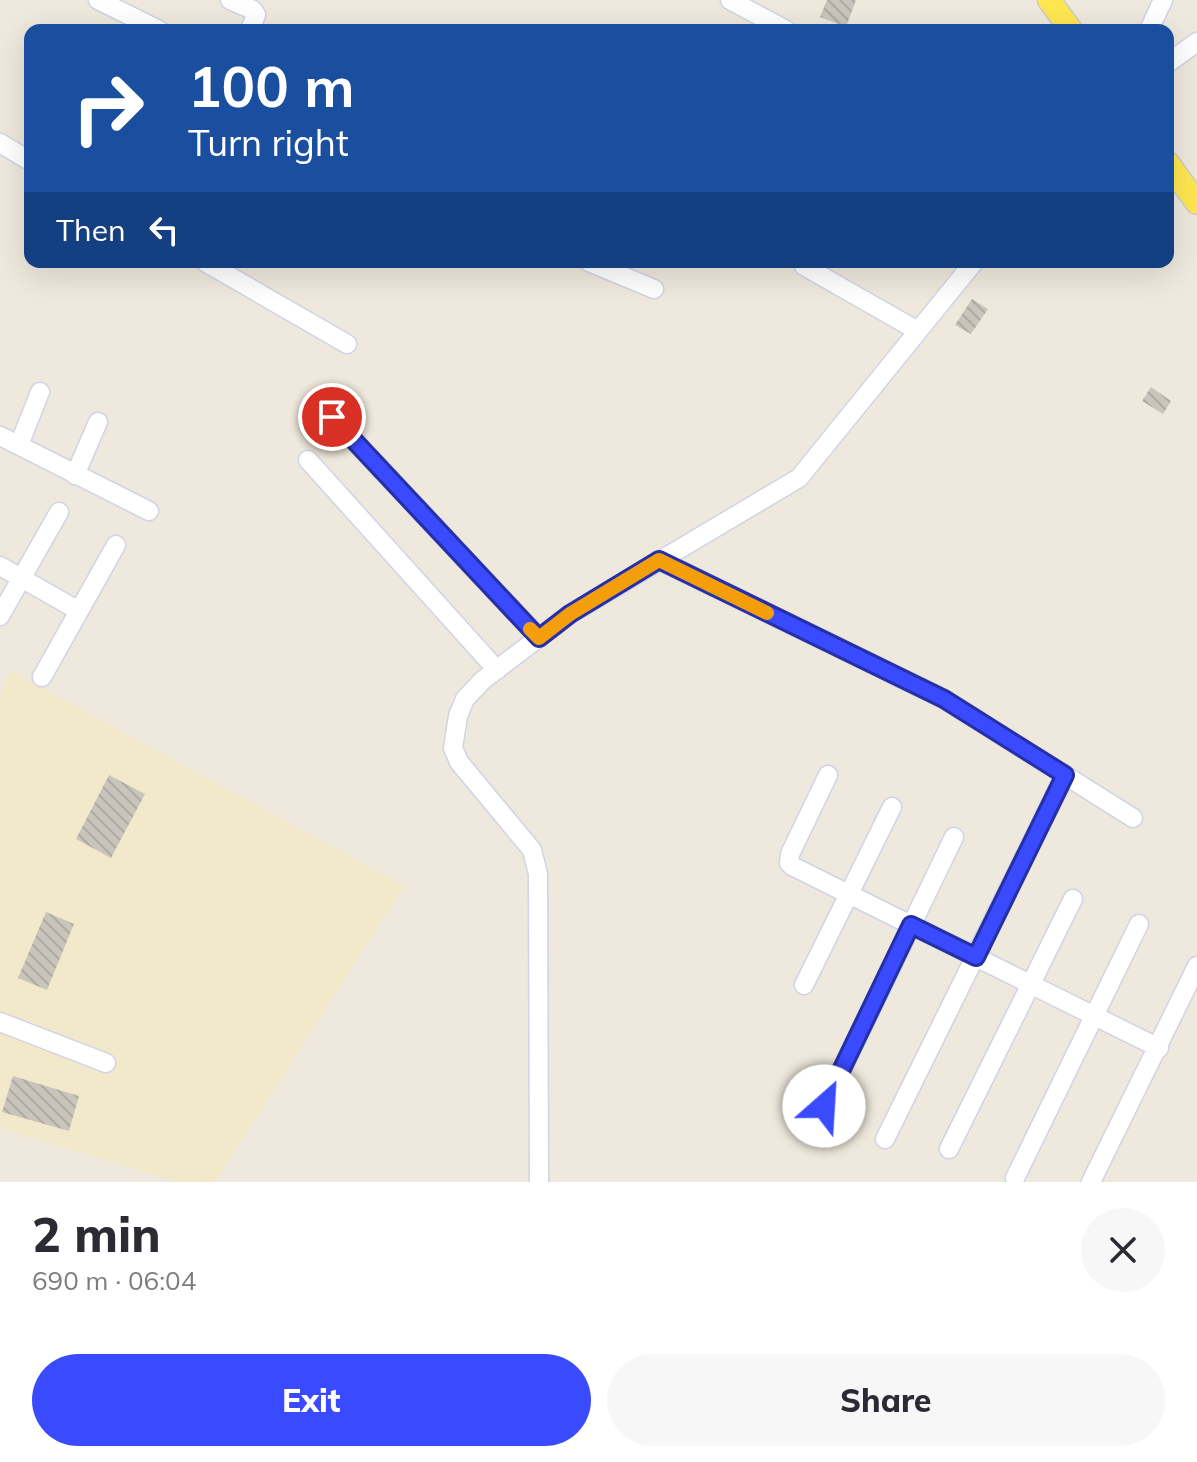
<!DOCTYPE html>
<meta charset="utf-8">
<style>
:root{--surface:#fff;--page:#f7f7f7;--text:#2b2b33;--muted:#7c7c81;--accent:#394aff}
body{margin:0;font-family:Mulish,sans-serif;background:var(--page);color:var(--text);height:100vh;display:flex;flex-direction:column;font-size:30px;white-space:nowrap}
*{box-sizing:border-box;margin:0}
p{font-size:26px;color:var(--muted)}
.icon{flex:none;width:44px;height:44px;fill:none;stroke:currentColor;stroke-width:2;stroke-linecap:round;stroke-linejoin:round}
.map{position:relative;height:1182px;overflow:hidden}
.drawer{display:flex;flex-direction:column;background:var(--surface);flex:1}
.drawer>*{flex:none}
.top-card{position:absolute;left:24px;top:24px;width:1150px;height:244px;border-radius:16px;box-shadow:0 8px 32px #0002;background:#1a4fa0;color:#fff;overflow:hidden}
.pin{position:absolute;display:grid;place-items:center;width:68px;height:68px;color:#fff;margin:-34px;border:4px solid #fff;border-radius:50%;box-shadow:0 2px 8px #0007}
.me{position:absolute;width:88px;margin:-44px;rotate:26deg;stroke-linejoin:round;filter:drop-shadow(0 0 6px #0008)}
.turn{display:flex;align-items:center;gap:28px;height:168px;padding:0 32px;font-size:36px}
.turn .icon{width:104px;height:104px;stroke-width:2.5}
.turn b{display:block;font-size:56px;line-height:68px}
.then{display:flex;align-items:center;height:76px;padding:0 32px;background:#0003;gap:16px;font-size:30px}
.round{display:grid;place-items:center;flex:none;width:84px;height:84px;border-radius:42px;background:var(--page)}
.head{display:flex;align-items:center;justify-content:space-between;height:136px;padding:0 32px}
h1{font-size:48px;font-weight:800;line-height:60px}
.action{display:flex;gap:16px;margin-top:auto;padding:16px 32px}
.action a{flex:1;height:92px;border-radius:48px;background:var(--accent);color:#fff;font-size:32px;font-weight:800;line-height:92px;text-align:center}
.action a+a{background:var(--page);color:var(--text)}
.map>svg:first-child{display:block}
.education{fill:#f2e9ca}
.building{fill:url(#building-back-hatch)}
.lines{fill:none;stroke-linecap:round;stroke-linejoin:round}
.minor-casing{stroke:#d1d3e6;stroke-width:21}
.major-casing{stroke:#ccc;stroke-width:25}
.minor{stroke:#fff;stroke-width:18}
.major{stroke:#ffe751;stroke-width:22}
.route-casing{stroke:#2530a6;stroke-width:20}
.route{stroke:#394aff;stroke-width:14}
.slow{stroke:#f59e0b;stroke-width:14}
</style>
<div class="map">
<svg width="1197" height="1182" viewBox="0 0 1197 1182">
<defs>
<pattern id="building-back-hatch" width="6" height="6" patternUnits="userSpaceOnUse" patternTransform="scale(2)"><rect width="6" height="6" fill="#cac5bc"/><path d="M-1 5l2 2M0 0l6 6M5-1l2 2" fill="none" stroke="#aea9a2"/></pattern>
</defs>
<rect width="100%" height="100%" fill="#efe8dc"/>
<path class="education" d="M11,671L404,886L215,1182H178L0,1128V695Z"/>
<path class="building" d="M827,0H856L846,27L820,17Z
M972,299L988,309L971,334L955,325Z
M1151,387L1171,401L1163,414L1142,401Z
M109,775L145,794L111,858L76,839Z
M46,912L74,924L47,990L18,978Z
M13,1076L79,1096L69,1131L2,1112Z"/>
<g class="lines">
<g class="minor-casing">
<path id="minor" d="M98,0L159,30
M230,0L253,10L256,15L250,30
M730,0L786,30
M1149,30L1163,0
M1168,63L1197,42
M0,143L30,161
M205,262L347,344
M589,262L654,289
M804,266L918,331
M332,417L539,638
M0,436L149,511
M19,445L40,392
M308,460L497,670
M75,475L98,422
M659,560L944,699L1133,818
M0,566L79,611
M0,616L59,512
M42,677L116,545
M828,775L790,854L789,863L792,866L1159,1048
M804,985L892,807
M0,1022L106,1063
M824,1106L954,837
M885,1139L1065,775
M949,1149L1073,899
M1015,1178L1139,924
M539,1182L538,874L532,850L459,762L453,748L458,716L465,699L483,680L570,614L799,478L974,262
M1091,1182L1197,966"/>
</g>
<g class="major-casing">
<path id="major" d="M1049,0L1071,30
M1168,163L1197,203"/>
</g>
<use href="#minor" class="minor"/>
<use href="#major" class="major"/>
</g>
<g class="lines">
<g class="route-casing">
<path id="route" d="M332,417L539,638L570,614L659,560L944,699L1065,775L976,957L911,925L824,1106"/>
</g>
<use href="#route" class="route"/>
<path class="slow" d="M530,629L539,638L570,614L659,560L767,613"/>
</g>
</svg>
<div class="pin" style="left:332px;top:417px;background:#d93025"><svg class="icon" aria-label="arrive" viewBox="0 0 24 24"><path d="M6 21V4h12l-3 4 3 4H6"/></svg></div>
<svg class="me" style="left:824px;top:1106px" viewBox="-20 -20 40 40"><circle r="19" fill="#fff"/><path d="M0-13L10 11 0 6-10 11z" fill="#394aff"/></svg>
<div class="top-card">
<div class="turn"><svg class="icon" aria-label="right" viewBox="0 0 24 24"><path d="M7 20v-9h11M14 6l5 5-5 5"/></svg><div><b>100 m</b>Turn right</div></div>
<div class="then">Then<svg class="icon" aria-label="left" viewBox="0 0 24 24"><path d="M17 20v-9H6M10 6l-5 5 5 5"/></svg></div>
</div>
</div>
<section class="drawer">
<div class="head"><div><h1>2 min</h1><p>690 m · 06:04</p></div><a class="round"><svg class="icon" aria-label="close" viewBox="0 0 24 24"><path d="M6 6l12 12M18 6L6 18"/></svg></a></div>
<div class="action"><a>Exit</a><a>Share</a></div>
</section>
